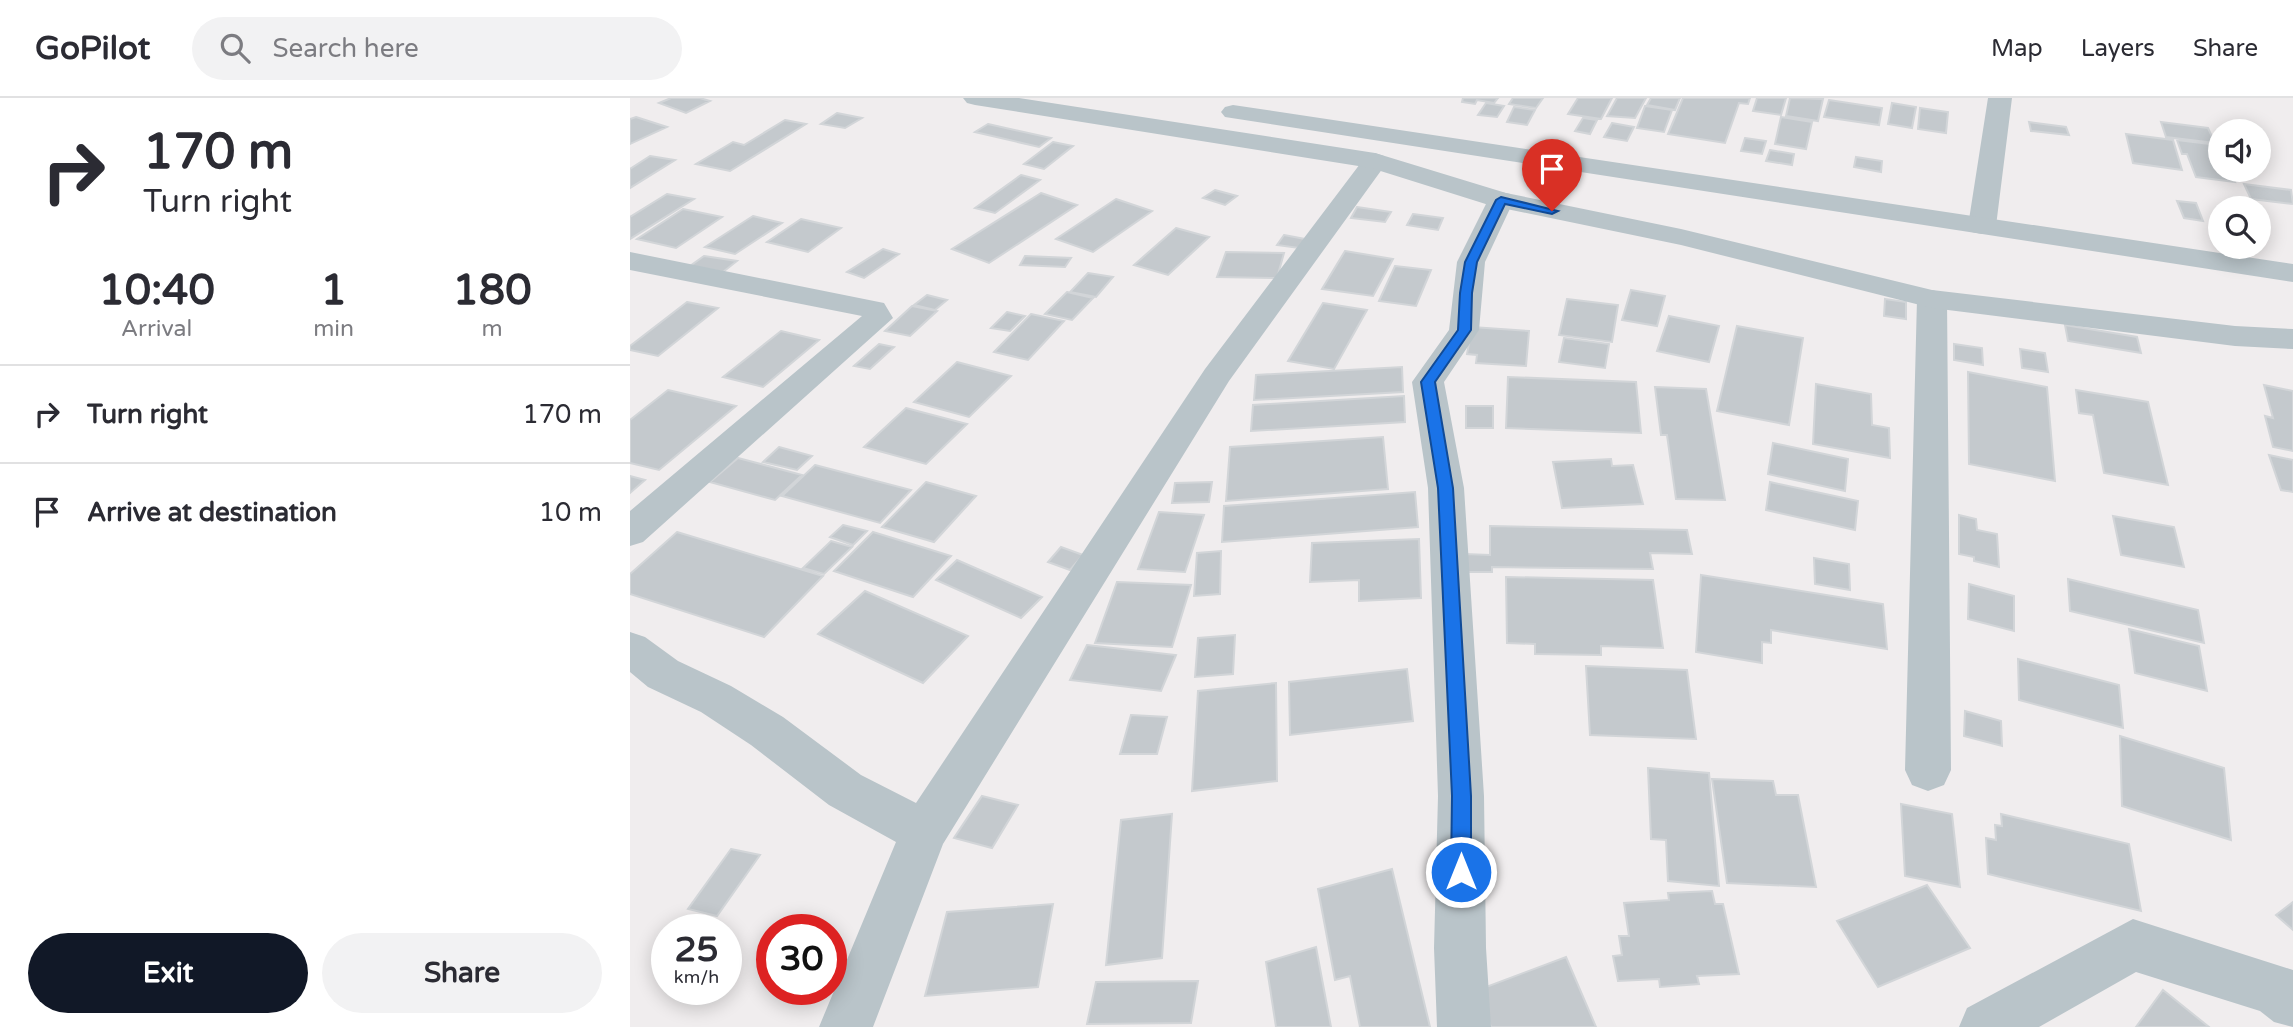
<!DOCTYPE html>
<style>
:root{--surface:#fff;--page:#f2f2f3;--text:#2b2b33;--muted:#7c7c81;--line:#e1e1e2;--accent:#111827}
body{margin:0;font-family:"Varela Round",sans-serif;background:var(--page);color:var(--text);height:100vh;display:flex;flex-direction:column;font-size:26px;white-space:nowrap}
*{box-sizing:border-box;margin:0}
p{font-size:23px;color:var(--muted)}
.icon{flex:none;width:38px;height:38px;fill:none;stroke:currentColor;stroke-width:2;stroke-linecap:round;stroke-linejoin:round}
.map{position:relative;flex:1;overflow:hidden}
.side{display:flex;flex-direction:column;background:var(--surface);width:630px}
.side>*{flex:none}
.hud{background:#fff;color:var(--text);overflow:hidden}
.fabs{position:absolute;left:1578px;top:21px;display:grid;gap:14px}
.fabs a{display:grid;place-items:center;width:63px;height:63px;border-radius:50%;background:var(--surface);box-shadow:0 4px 18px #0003;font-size:35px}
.speed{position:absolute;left:21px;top:816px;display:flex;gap:14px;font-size:35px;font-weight:700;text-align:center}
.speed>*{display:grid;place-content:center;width:91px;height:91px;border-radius:50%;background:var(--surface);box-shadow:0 4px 18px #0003;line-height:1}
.speed small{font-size:18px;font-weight:400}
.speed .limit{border:10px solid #d22;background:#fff;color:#111}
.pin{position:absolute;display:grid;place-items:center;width:60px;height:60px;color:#fff;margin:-72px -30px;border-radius:50% 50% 50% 0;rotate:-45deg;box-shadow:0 0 7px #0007}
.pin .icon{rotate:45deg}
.me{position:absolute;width:77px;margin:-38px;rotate:0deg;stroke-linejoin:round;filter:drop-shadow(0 0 5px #0008)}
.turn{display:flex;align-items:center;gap:24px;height:147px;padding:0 28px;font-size:32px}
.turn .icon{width:91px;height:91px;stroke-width:2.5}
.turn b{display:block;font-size:49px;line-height:60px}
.eta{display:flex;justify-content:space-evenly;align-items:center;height:119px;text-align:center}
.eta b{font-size:42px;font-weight:800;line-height:49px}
.button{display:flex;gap:14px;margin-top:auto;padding:14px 28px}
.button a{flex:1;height:80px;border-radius:42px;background:var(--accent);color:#fff;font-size:28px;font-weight:800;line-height:80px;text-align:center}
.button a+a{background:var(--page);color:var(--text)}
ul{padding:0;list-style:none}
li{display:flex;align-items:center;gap:21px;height:98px;padding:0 28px;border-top:2px solid var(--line)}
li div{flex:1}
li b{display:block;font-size:26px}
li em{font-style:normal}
header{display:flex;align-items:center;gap:42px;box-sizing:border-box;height:98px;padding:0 35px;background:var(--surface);border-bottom:2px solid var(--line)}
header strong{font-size:33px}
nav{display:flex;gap:38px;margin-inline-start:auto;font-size:24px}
.search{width:490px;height:63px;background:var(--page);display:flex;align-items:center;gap:18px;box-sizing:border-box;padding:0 24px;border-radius:38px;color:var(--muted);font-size:26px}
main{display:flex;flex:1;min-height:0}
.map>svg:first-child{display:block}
.building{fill:#c4c9cd;stroke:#d2d5d8;stroke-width:2}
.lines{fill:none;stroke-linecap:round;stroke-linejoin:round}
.minor{fill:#b9c4c9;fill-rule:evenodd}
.tertiary{fill:#b9c4c9;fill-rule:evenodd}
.route{fill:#1a73e8;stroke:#114b97;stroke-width:2}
</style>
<header>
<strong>GoPilot</strong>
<div class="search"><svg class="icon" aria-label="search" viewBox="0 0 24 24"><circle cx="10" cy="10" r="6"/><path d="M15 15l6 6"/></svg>Search here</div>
<nav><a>Map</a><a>Layers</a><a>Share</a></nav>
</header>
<main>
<section class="side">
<div class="hud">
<div class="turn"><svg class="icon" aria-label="right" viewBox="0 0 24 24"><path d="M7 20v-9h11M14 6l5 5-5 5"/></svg><div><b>170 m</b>Turn right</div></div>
</div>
<div class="eta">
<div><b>10:40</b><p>Arrival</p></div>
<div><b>1</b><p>min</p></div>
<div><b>180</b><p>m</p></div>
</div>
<ul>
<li><svg class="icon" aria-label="right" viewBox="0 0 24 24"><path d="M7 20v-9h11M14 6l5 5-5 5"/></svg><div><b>Turn right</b></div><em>170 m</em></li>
<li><svg class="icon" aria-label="arrive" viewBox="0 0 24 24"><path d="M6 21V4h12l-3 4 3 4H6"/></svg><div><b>Arrive at destination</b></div><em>10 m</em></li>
</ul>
<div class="button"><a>Exit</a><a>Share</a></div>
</section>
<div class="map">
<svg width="1663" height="929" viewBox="0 0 1663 929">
<rect width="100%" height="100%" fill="#f0edee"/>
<path class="building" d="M41,0H70L80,3L56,15L29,5Z
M833,0H868L864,5L847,2L845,6L832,4Z
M883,0H913L906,10L879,6Z
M948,0H982L971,21L938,16Z
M987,0H1016L1005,20L977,18Z
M1021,0H1050L1045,12L1017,7Z
M1053,0H1120L1118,6L1109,5L1095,45L1038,36Z
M1127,0H1156L1151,17L1123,13Z
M1160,0L1193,1L1188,23L1156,18Z
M1199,2L1252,10L1249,27L1194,19Z
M856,5L874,8L867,19L848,17Z
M1262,5L1286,9L1282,30L1258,26Z
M1015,8L1042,12L1034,34L1007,30Z
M884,9L905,12L897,27L877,24Z
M1290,10L1318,14L1316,35L1288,31Z
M207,15L232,20L215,30L191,26Z
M6,19L37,29L0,46V21Z
M1151,19L1182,24L1176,51L1145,46Z
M953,20L967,22L960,36L945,33Z
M155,22L176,26L100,73L66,66L103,44L114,47Z
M1399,24L1436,29L1439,37L1401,33Z
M1531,24L1578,30L1585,45L1536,39Z
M982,25L1004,29L997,43L974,39Z
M358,26L421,40L409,49L345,34Z
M1496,36L1543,42L1552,72L1503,65Z
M1115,40L1136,43L1132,56L1111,53Z
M1547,42L1588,47L1591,53V72H1599L1605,84L1566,79L1557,56H1552Z
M423,44L443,48L414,71L394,66Z
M1140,52L1164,56L1162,67L1136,63Z
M20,58L45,62L0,90V71Z
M1226,59L1252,63L1251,74L1224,69Z
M391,77L410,82L365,115L345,110Z
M1614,86L1661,92L1663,106L1621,101Z
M585,92L607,98L595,107L573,100Z
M411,95L447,107L359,165L322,151Z
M37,96L64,101L0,141V119Z
M486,101L522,113L463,154L426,141Z
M1547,103L1566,105L1573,123L1554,120Z
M727,109L761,114L755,124L721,120Z
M53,111L92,119L46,150L7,141Z
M783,116L813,120L808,132L777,127Z
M123,118L152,125L105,156L75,149Z
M171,121L211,130L178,154L137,144Z
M546,130L579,139L538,177L504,167Z
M654,137L675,141L669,150L647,147Z
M253,151L269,156L234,180L217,174Z
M715,153L763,161L743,198L692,191Z
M596,154L654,155L647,180L587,179Z
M74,158L107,163L93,174L60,168Z
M395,158L441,160L435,169L390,167Z
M765,168L801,172L786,208L749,203Z
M458,175L483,179L466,199L440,194Z
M1001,192L1035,198L1027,228L992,222Z
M437,194L463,200L442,222L415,216Z
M297,197L317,202L305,212L284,207Z
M937,201L988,207L982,244L929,237Z
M1255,201L1276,204V221L1254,218Z
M57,204L88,210L28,258L0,252V248Z
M693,205L737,212L704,271L658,263Z
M282,208L307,213L280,238L255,233Z
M377,214L395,218L380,233L361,230Z
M401,216L434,223L398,262L364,254Z
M1039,218L1089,228L1079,264L1027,253Z
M1435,227L1507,239L1511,255L1438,243Z
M1107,228L1173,240L1159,327L1087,313Z
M842,229L899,233L896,268L846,265L847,257L837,256Z
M151,233L189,242L133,289L93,279Z
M934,240L979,246L975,270L929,264Z
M249,246L264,249L240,271L224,268Z
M1324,246L1352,250L1353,267L1324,262Z
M1390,251L1415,255L1418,274L1392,270Z
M327,264L381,278L339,319L284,304Z
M772,269L773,294L624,302L626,277Z
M1338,274L1417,289L1425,383L1339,366Z
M878,279L1006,284L1011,335L876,330Z
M1186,286L1241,296L1242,327L1259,330L1260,360L1183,346Z
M1634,287L1663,293V353L1643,349L1635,318L1643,320Z
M1025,289L1076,291L1095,402L1046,401L1037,337H1031Z
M38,292L106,308L29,372L0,365V322Z
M1446,292L1518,304L1538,387L1474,375L1463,317L1449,315Z
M774,298L775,324L621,333L623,307Z
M836,308H863V330H836Z
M276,310L337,326L296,366L234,349Z
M753,339L758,391L596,403L600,349Z
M1143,345L1218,361L1215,393L1138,376Z
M149,349L182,358L167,372L133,364Z
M1639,357L1663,362V394L1651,392Z
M108,360L172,377L145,402L80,384Z
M981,361L982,368L1003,367L1013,406L932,410L923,364Z
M185,367L281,392L250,425L152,398Z
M0,378L15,382L0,395Z
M296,384L346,398L304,444L252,429Z
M582,384L579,404L542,405L545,385Z
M1140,384L1228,403L1225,432L1136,412Z
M785,394L788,429L592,444L594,408Z
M529,414L574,417L555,474L508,471Z
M1329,417L1346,421L1347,432L1367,436L1369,469L1344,463V459L1329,456Z
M1483,418L1544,429L1554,469L1491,457Z
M213,427L237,433L223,447L200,439Z
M860,428L1057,432L1062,456L1020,455L1023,471L862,469V474H834L835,456L860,457Z
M47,434L193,478L134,539L0,496V476Z
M243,434L321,458L283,499L204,473Z
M789,441L791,500L729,503V482L680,484L682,445Z
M201,443L222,449L194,476L173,470Z
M431,449L453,457L440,472L418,464Z
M591,453L590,496L564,498L567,455Z
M1184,460L1219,466L1220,492L1185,486Z
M327,462L412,499L391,520L306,482Z
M1071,477L1253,506L1257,551L1141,532V545L1132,544V565L1066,554Z
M876,479L1023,482L1033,550L971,548V557L905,556V546L877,545Z
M1438,481L1568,512L1574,545L1440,513Z
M487,484L561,487L542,549L465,545Z
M1339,486L1384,498V533L1338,521Z
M235,493L338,538L293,585L188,536Z
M1499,531L1569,548L1577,593L1505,575Z
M605,537L603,576L565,579L568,540Z
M457,547L546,557L531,593L440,582Z
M1388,561L1489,587L1493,630L1389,602Z
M956,568L1057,572L1066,641L960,637Z
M777,571L783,623L660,637L659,584Z
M646,585L647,683L562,693L568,593Z
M1335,613L1371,623L1372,648L1334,638Z
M501,617L537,619L527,656H490Z
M1490,638L1594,670L1601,742L1492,708Z
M1018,670L1079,675L1089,788L1038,783L1036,742L1021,741Z
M1082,681L1143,683L1146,697H1168L1186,789L1097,785Z
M352,698L388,707L362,750L324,740Z
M1271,706L1322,716L1330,789L1275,778Z
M542,716L532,860L476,867L491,722Z
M1371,716L1499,746L1511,813L1358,776L1356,740L1366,742L1365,727L1372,728Z
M101,751L130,757L87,818L58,811Z
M762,771L800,929H730L720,878L705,882L688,791Z
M1297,787L1340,850L1248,889L1207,823Z
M1082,793L1085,806H1093L1109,876L1067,878L1069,886L1030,889L1029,881L988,883L983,858L992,857L989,838H999L994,805L1039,802L1038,795Z
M1663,804V832L1646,817Z
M423,806L408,889L295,898L317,814Z
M686,849L701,929H646L636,864Z
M936,859L966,929H861L848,892Z
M568,883L561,925L457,926L466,884Z
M1533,892L1579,929H1506Z"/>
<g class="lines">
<path class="minor" d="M1358,0H1382L1366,128L1362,134L1352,136L1342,134L1338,128Z
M745,55L754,58L758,63L599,283L313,746L243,929H189L266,744L199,707L121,647L71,614L18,589L0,574V534L15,539L48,563L101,588L153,619L231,677L286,705L575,271L736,58Z
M871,94L880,96L884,102L855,164L849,232L814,284L834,390L854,698L856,850L861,929H807L804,850L808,698L798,390L782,284L819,232L827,164L858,102L862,96Z
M0,154L254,205L263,220L13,444L0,448V413L232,218L0,172Z
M1302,192L1313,195L1317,201L1321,672L1314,687L1298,693L1282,687L1275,672L1287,201L1291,195Z
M1503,821L1663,872V929L1644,924L1630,913L1506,874L1409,929H1329L1337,910Z"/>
<path class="tertiary" d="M333,0H389L745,55L876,95L1051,131L1302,192L1605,228L1663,231V251L1605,248L1302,210L1051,147L862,108L741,70L345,7L337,5Z
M603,7L1663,166V184L595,19L591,14L595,9Z"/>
</g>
<path class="route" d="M871,99L928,113L922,116L875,106L847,164L842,195L841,232L805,284L823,390L841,698V774L838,781L831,784L824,781L821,774L822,698L808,390L791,284L828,232L830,195L835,164L866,102Z"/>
</svg>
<div class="fabs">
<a><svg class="icon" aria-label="sound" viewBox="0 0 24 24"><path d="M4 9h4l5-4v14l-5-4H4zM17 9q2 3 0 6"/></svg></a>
<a><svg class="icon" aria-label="search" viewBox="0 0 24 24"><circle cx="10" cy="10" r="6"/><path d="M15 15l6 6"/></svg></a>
</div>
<div class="speed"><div>25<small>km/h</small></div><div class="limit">30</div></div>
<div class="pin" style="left:922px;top:113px;background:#d93025"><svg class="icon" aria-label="arrive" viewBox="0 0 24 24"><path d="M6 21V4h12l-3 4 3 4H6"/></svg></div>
<svg class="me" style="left:831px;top:774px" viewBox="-20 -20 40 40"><circle r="17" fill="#1a73e8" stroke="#fff" stroke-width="3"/><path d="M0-11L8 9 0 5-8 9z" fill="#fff"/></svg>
</div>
</main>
